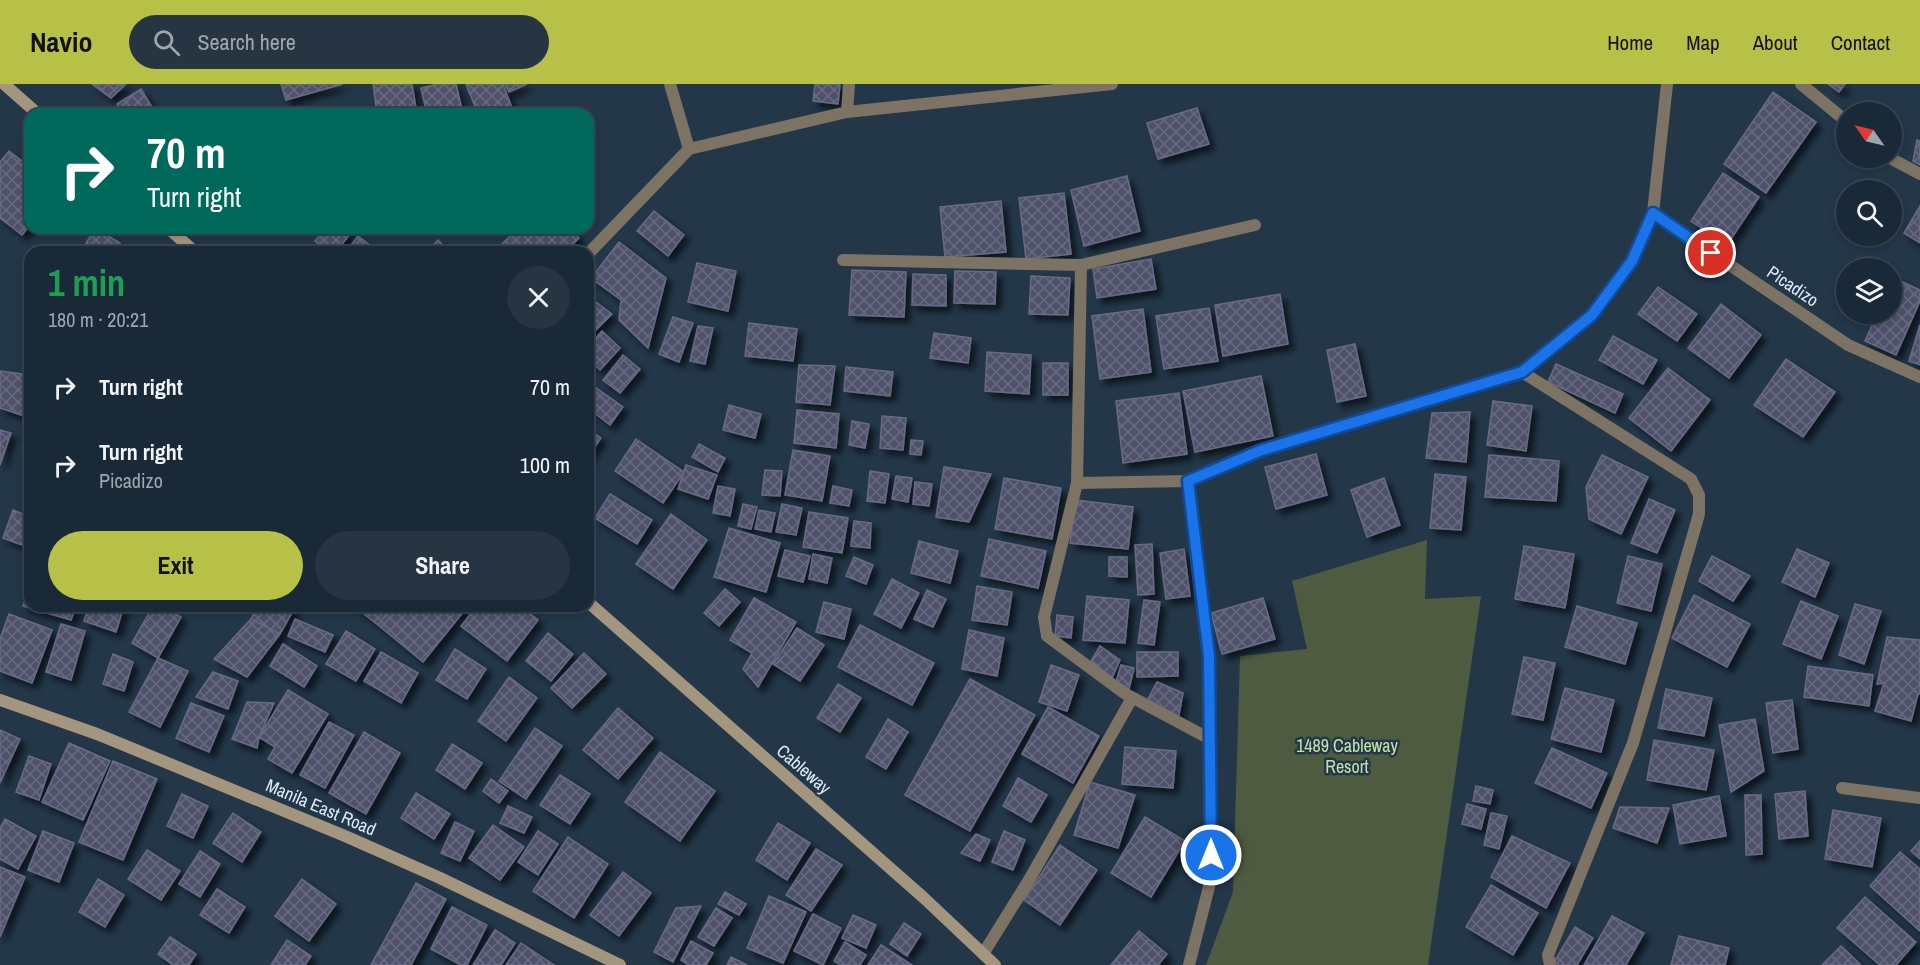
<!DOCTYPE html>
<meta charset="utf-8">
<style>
:root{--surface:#1a2937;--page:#273542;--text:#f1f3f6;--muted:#9fa6ad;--line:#384552;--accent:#b7c148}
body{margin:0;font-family:"Archivo Narrow",sans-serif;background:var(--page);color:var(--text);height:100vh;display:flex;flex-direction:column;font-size:22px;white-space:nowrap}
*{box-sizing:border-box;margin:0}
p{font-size:20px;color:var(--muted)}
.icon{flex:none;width:33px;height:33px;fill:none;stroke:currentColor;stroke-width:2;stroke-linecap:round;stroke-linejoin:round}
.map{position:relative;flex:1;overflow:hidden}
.panel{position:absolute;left:24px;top:162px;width:570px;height:366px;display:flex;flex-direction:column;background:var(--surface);border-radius:18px;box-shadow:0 3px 9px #0003,0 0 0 2px var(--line)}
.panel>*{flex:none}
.hud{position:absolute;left:24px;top:24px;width:570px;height:126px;border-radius:18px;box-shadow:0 3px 9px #0003,0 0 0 2px var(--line);background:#00695c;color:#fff;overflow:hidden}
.needle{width:39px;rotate:304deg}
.fabs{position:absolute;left:1836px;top:18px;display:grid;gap:12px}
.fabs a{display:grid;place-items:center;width:66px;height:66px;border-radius:50%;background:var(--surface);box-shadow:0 3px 9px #0003,0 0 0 2px var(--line);font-size:30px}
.pin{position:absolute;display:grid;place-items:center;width:51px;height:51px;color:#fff;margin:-26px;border:3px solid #fff;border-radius:50%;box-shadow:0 2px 6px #0007}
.me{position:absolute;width:66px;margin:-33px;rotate:0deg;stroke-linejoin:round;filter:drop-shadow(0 0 4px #0008)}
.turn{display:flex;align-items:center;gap:21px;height:126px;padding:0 24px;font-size:27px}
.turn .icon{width:78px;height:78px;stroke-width:2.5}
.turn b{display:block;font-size:42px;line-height:51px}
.round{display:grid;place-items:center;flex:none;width:63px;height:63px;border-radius:32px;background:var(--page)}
.headline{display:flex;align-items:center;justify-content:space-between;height:102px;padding:0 24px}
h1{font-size:36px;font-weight:800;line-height:45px;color:#1e9e55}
.cta{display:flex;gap:12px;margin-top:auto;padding:12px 24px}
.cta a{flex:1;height:69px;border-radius:36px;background:var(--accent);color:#111;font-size:24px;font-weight:800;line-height:69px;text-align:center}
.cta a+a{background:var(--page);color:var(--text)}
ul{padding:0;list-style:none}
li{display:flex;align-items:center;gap:18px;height:78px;padding:0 24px}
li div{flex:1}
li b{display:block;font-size:22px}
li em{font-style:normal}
header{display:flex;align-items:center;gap:36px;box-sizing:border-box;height:84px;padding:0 30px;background:var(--accent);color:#111}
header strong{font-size:28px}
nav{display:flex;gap:33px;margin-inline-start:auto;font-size:21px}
.search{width:420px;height:54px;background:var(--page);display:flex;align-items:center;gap:15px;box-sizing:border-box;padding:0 21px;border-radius:33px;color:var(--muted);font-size:22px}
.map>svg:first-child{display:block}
.park{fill:#4e5b41}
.building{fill:url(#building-cross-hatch);stroke:#686b85;stroke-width:1.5;filter:url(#shadow)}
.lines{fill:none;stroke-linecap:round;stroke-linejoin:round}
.street{stroke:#7c7364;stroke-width:12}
.secondary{stroke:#a4967e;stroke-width:12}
.route-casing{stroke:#114b97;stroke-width:15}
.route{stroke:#1a73e8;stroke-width:10}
.labels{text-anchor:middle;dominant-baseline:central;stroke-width:5;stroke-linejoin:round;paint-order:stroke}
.street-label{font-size:18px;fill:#deebf6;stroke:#233749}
.park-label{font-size:18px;fill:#c5e2a6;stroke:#233749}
</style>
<header>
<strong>Navio</strong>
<div class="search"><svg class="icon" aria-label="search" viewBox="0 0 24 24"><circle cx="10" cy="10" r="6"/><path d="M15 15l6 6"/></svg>Search here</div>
<nav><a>Home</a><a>Map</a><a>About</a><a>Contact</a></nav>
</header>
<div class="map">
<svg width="1920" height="881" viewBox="0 0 1920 881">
<defs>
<pattern id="building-cross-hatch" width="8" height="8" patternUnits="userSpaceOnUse" patternTransform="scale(1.5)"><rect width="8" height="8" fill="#4f516a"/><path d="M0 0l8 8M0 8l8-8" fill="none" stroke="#686a80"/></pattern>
<filter id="shadow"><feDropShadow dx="5.5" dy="5.5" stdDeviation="3" flood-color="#0009"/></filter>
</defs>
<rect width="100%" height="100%" fill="#233749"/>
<path class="park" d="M1427,456L1425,515L1481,512L1428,881H1206L1233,808L1240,572L1307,565L1292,497Z"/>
<path class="building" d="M92,0H126L111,14Z
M281,0H343L286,16Z
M373,0H412L417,30H377Z
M438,0H456L463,30H427L421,4Z
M466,0H503L512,24L498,30H478Z
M505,0H527L509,8Z
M815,0H840L838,20L813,17Z
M1828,0H1845L1839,8Z
M141,5L156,30H123L117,20Z
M1773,8L1816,38L1766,109L1724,80Z
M1197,24L1209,60L1158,75L1147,39Z
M1917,56L1920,57V81L1913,77Z
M9,67L30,83V141L22,151L0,134V78Z
M1723,89L1759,113L1727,161L1691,137Z
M1127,92L1140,147L1084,162L1071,106Z
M1064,109L1071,170L1026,175L1019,114Z
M1001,117L1006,168L945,173L940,123Z
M1920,122V159L1904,149Z
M654,127L684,151L668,172L637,147Z
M95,144L120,159L115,168H81Z
M325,144H343L350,150L336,168H329L315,157Z
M518,144H569L579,154L565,168H510L502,160Z
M358,152L379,168H346Z
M438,156L449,168H427Z
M619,158L666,194L648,264L619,236L621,216L591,194Z
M1151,175L1156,205L1097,214L1093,185Z
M697,179L736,187L728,227L688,218Z
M852,186L906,188L904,233L849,231Z
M955,187L996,188L995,220L954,219Z
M913,190L946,191V222L912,221Z
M1031,192L1070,194L1068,231L1029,230Z
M1892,193L1920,206V217L1896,271L1865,257L1875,235L1864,230H1892Z
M1658,203L1697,230L1677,257L1638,230Z
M1280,210L1288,260L1223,272L1215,221Z
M588,212L612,230L588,254Z
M1721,220L1761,251L1729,294L1688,264Z
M1209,224L1218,277L1164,285L1156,232Z
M1143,225L1151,288L1100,295L1092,232Z
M673,233L693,239L679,278L659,270Z
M749,239L797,245L793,277L745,272Z
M1920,241V281L1909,277Z
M698,242L713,244L705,280L690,277Z
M602,247L620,264L600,286L588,275V263Z
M934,249L971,254L968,279L930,274Z
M1613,252L1657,276L1643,300L1599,276Z
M1355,260L1366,312L1337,318L1327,266Z
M987,268L1031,271L1029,310L985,307Z
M623,271L640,285L620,309L603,296Z
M1786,275L1835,308L1803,353L1754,321Z
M1043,279H1068V311H1043Z
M1556,280L1623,310L1615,329L1548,298Z
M799,281L835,282L830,321L796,318Z
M846,283L893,288L890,312L844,307Z
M1668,284L1710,316L1671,367L1629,334Z
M0,287L30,291V334L0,324Z
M1261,292L1273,352L1195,368L1183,307Z
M595,303L623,323L610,341L588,324V313Z
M1179,309L1187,370L1123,379L1116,317Z
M1493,317L1532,322L1526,367L1487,361Z
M729,321L761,330L755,354L723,346Z
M797,326L839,330L836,364L794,359Z
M1470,328L1466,378L1426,374L1432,329Z
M882,332L906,334L903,366L880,364Z
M852,337L869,340L865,364L849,361Z
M588,345L601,354L588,373Z
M0,346L11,349L0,381Z
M636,355L684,388L663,419L615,387Z
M911,356L923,357L921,371L910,370Z
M699,360L725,374L718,388L692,373Z
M793,366L830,372L822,417L785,411Z
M1316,370L1327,411L1276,425L1265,383Z
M1489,371L1559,377L1556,417L1485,413Z
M1602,371L1648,393L1621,450L1589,435L1586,403Z
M686,381L717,391L708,415L678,405Z
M944,383L991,390L969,438L936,433Z
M765,386L782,387L780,412L762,411Z
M870,387L889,390L885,419L867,417Z
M1435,390L1466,393L1461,446L1430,444Z
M896,392L912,394L908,418L892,415Z
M1004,394L1061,404L1052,455L995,445Z
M1384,394L1400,441L1367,453L1351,406Z
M915,398L932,400L929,422L913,420Z
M718,402L735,405L730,432L713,429Z
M833,402L852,406L849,422L830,419Z
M610,410L652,436L637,460L595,434Z
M1649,415L1675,426L1657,469L1631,459Z
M1076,416L1133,423L1128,465L1070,459Z
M743,420L757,423L751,445L738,442Z
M782,420L802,424L796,451L776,448Z
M13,426L30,433L22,461L3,454Z
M759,426L775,429L771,448L755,445Z
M809,428L848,434L842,469L803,463Z
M671,430L707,456L673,505L636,480Z
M854,437L871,439L870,464L851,462Z
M729,444L780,459L766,508L714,493Z
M989,455L1046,467L1038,504L981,492Z
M919,457L958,467L950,499L911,489Z
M1152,460L1154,510L1138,511L1135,461Z
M1524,462L1574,470L1565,524L1515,515Z
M1184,465L1190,512L1166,515L1160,469Z
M1797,465L1829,479L1815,513L1782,498Z
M785,466L810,472L803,498L778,492Z
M813,470L832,474L827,499L809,495Z
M1628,472L1662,480L1651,527L1617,519Z
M1712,472L1750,492L1733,517L1699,497Z
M854,473L873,481L866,500L846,492Z
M1109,473H1127V493L1109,492Z
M892,495L919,509L901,544L874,530Z
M30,500V522H76L71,536L23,522Z
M977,502L1012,508L1007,541L972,536Z
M725,505L740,518L719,542L704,529Z
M927,506L946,515L933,543L914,535Z
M1694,511L1750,540L1727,583L1672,554Z
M1087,512L1129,516L1125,559L1083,556Z
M754,514L796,538L758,603L743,585L752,569L730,556Z
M1263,514L1275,555L1222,570L1211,529Z
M1144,516L1160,518L1154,561L1138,559Z
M1801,517L1838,532L1821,575L1783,560Z
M824,518L851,525L844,555L816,548Z
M1855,520L1881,527L1864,580L1839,571Z
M89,522H124L116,548L84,537Z
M153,522H161L181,533L158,574L132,559Z
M258,522H289L294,525L280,550L251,535Z
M354,522H393L378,541Z
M393,522H468L423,578L378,541Z
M477,522H520L538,536L507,577L461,542Z
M1577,522L1637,539L1625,580L1565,563Z
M9,530L52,546L32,599L0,587V555Z
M1057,531L1073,533L1071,554L1055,552Z
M251,535L280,550L247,593L214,575Z
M295,535L333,551L325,568L288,552Z
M61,540L85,547L71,596L46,588Z
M860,541L934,579L912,621L838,583Z
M797,544L824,561L800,597L773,580Z
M969,546L1004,554L997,592L962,585Z
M346,547L375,565L356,597L326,580Z
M548,549L573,570L551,597L526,577Z
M1887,553L1920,556V610H1918L1911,637L1875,627L1884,599L1877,600Z
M283,560L317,582L304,603L270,582Z
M1100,562L1120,576L1112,594L1091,577Z
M455,565L486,585L467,615L436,596Z
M381,568L418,589L401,619L364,597Z
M1137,568H1178V592L1137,593Z
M584,569L606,590L572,624L551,604Z
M113,570L133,578L124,607L103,600Z
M1524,573L1555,579L1543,636L1512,630Z
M158,574L188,587L160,643L129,628Z
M1051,581L1079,591L1067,627L1039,618Z
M1121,581L1134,584L1129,605L1116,598Z
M1808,582L1873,591L1869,622L1804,613Z
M213,588L238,597L228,625L196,613Z
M509,593L537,614L506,657L478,637Z
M970,595L1035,631L970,747L905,711Z
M1157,598L1183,609L1178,636L1148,615Z
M838,600L861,614L840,648L817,634Z
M1565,604L1614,616L1601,668L1551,655Z
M1666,605L1712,614L1704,652L1658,644Z
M288,606L328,630L292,689L268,675L275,663L259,653Z
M1792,616L1798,665L1773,669L1766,619Z
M247,618L274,619L259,653L257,664L232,655Z
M191,619L224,632L209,668L176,654Z
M1048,623L1099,652L1073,699L1022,670Z
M618,624L653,654L618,695L583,666Z
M888,635L908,648L886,685L866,673Z
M1755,635L1764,687L1731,708L1719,641Z
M329,638L354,651L325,704L300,691Z
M535,644L562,662L526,715L499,697Z
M0,646L20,655L0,699Z
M364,648L400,669L366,730L329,709Z
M1654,656L1714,666L1706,706L1647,696Z
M69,659L110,677L83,736L42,718Z
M452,660L482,679L465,705L436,686Z
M1125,663L1176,667L1173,704L1122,700Z
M1552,664L1607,689L1591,724L1535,699Z
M660,668L715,707L680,757L625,718Z
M29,672L51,680L39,716L16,708Z
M113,677L157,695L123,776L79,758Z
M560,691L590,710L570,740L540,721Z
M1018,694L1047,711L1031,738L1003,722Z
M491,695L508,707L499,719L483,707Z
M1090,698L1135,711L1118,764L1074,751Z
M1476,702L1493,706L1490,720L1473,717Z
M1805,707L1808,752L1779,755L1775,710Z
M416,709L450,730L434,755L401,734Z
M182,710L208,722L193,754L167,742Z
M1745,711H1761L1762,770L1746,771Z
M1719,712L1726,752L1680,760L1673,721Z
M1467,720L1486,725L1481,745L1462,740Z
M508,722L532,733L524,749L500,739Z
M1620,723L1669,724L1657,759L1613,744Z
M1833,726L1881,734L1872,783L1825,775Z
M233,729L261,748L242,778L213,759Z
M1491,729L1507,732L1499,765L1484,761Z
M1145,733L1185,757L1151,813L1111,789Z
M5,735L36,752L18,785L0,775V744Z
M455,738L474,747L460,777L441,769Z
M778,739L810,759L787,796L756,776Z
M493,741L524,763L500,796L469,774Z
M43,747L74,759L59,798L28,786Z
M538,747L558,760L538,791L518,778Z
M1004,747L1025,756L1013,786L992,778Z
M976,750L990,756L980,777L961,769Z
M1512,752L1570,779L1546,824L1491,793Z
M568,753L608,780L574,834L533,807Z
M1920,757V775L1911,767Z
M1060,761L1097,786L1060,841L1024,816Z
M816,765L842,781L811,827L786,811Z
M147,766L180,787L161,816L128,795Z
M200,767L220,780L200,813L179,800Z
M1900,768L1920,785V847L1870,802Z
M0,783L25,793L0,853Z
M623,788L651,809L619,852L590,831Z
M98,795L124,811L105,843L79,828Z
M302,795L336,820L309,857L275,832Z
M416,799L446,815L411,881H371Z
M1491,801L1538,829L1513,871L1466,843Z
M217,805L245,823L229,849L200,831Z
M725,808L746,820L739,831L718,820Z
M769,812L806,828L783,879L747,864Z
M1865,813L1916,858L1896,881H1880L1837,844Z
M701,822L673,878L654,868L676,824Z
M452,823L487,841L467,881H461L431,865Z
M716,824L732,834L714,862L698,853Z
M813,830L841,844L823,881L794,867Z
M853,831L876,841L866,864L842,854Z
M1612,832L1644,849L1626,881H1584Z
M904,839L921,850L907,872L890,860Z
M1575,843L1593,854L1577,881H1559L1554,878Z
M495,846L515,859L501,881H473Z
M1139,847L1167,870L1158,881H1111Z
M1679,852L1729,864L1725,881H1671Z
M170,853L196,870L189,881H173L158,870Z
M287,856L311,872L305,881H271Z
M691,857L713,869L706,881H689L681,876Z
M845,858L866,871L860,881H841L834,877Z
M521,859L554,881H506Z
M881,861L912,881H868Z
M1841,862L1861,881H1822Z
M731,873L747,881H727Z"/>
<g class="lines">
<path class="street" d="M670,0L689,65
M1801,0L1846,37
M847,28L849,0
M1890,74L1920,90
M1653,129L1848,261L1920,293
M588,170L689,65L847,28L1112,0
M843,176L1081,181L1255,141
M1081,181L1077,399L1044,533L1047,552L1124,609L1210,655
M1522,288L1691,395L1699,411V430L1633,659L1548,871L1550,881
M1188,397L1209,572L1211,795L1189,881
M1077,399L1188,397L1262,366L1522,288L1592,231L1632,177L1653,129L1667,0
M1842,704L1920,714
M983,870L1029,796L1132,614"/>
<path class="secondary" d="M4,0L38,30
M168,144L195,168
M588,518L924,814L995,881
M0,616L97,650L345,752L440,794L620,881"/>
</g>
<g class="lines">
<g class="route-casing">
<path id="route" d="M1211,771L1209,572L1188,397L1262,366L1522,288L1592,231L1632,177L1653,129L1711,169"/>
</g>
<use href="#route" class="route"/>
</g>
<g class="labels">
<g class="street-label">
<text transform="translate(1793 202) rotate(34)">Picadizo</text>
<text transform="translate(804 685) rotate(41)">Cableway</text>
<text transform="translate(321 723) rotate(23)">Manila East Road</text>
</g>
<g class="park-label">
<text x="1347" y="661">1489 Cableway<tspan x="1347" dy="21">Resort</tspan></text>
</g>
</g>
</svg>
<div class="fabs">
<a><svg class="needle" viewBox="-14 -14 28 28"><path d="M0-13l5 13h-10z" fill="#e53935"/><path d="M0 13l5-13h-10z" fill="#9fa6ad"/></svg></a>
<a><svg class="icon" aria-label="search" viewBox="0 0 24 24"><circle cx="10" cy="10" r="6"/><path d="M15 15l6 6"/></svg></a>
<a><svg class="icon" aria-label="layers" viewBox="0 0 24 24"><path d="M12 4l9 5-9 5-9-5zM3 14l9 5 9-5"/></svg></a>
</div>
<div class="pin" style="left:1711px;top:169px;background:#d93025"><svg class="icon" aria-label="arrive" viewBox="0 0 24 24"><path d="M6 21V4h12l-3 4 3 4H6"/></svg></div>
<svg class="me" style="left:1211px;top:771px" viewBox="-20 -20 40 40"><circle r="17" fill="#1a73e8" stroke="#fff" stroke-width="3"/><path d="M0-11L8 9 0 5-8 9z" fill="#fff"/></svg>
<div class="hud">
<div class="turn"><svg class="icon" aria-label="right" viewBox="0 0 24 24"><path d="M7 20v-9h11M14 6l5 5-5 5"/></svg><div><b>70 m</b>Turn right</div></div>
</div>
<section class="panel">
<div class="headline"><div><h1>1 min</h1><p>180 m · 20:21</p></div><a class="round"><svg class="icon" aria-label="close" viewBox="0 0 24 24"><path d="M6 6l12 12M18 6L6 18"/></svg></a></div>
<ul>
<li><svg class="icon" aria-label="right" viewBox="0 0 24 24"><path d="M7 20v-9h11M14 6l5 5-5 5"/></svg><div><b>Turn right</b></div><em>70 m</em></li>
<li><svg class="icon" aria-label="right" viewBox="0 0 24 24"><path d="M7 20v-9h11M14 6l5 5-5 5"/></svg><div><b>Turn right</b><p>Picadizo</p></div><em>100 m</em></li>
</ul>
<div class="cta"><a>Exit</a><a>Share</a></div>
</section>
</div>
